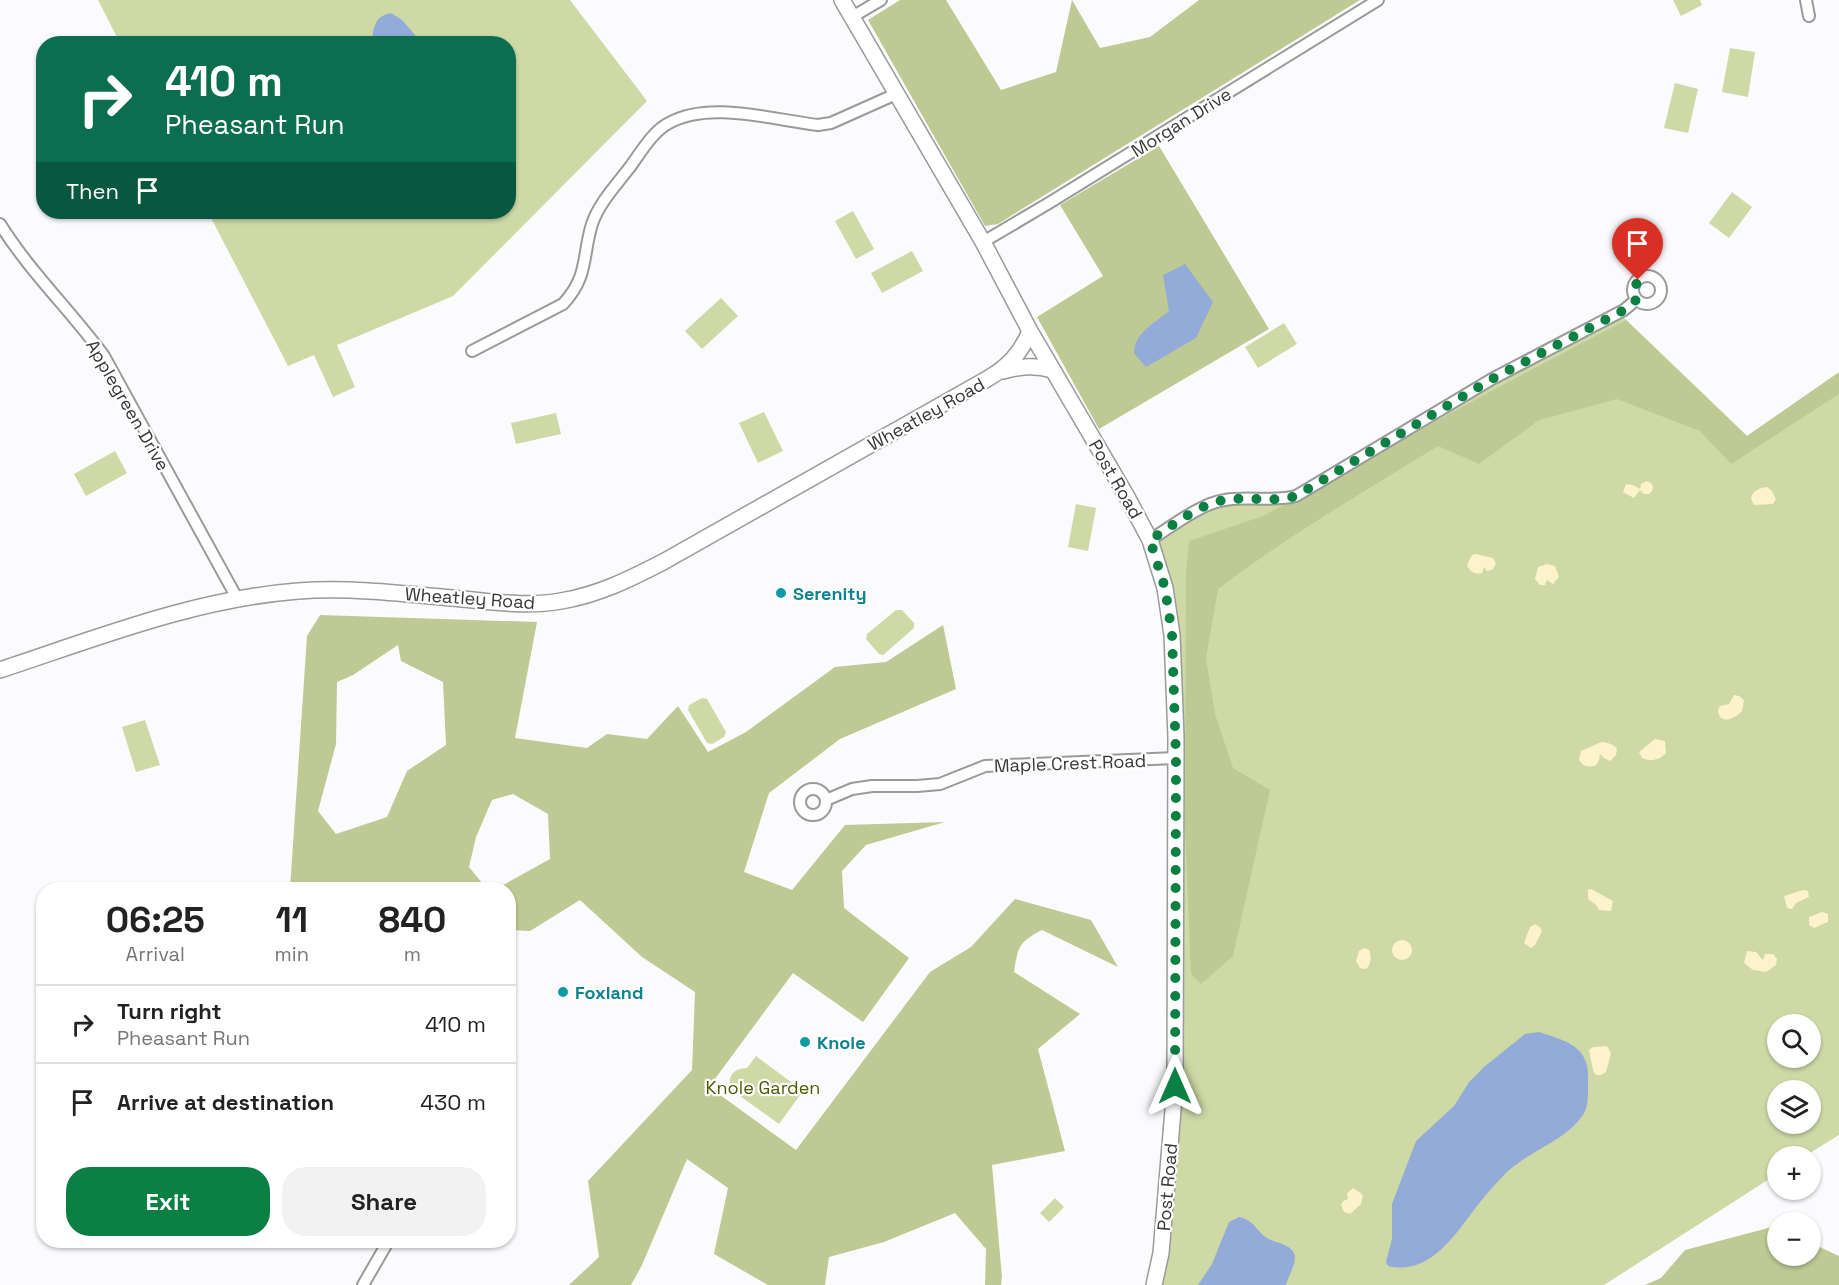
<!DOCTYPE html>
<meta charset="utf-8">
<style>
:root{--surface:#fff;--page:#f2f2f2;--text:#222;--muted:#767676;--line:#e0e0e0;--accent:#0b8043}
body{margin:0;font-family:"Space Grotesk",sans-serif;background:var(--page);color:var(--text);height:100vh;display:flex;flex-direction:column;font-size:22px;white-space:nowrap}
*{box-sizing:border-box;margin:0}
p{font-size:20px;color:var(--muted)}
.icon{flex:none;width:33px;height:33px;fill:none;stroke:currentColor;stroke-width:2;stroke-linecap:round;stroke-linejoin:round}
.map{position:relative;flex:1;overflow:hidden}
.panel{position:absolute;left:36px;top:882px;width:480px;height:366px;display:flex;flex-direction:column;background:var(--surface);border-radius:24px;box-shadow:0 2px 4px #0004}
.panel>*{flex:none}
.guide{position:absolute;left:36px;top:36px;width:480px;height:183px;border-radius:24px;box-shadow:0 2px 4px #0004;background:#0b6e4f;color:#fff;overflow:hidden}
.controls{position:absolute;left:1767px;top:1014px;display:grid;gap:12px}
.controls a{display:grid;place-items:center;width:54px;height:54px;border-radius:50%;background:var(--surface);box-shadow:0 2px 4px #0004;font-size:30px}
.pin{position:absolute;display:grid;place-items:center;width:51px;height:51px;color:#fff;margin:-62px -26px;border-radius:50% 50% 50% 0;rotate:-45deg;box-shadow:0 0 6px #0007}
.pin .icon{rotate:45deg}
.me{position:absolute;width:66px;margin:-33px;rotate:0deg;stroke-linejoin:round;filter:drop-shadow(0 0 4px #0008)}
.turn{display:flex;align-items:center;gap:21px;height:126px;padding:0 30px;font-size:27px}
.turn .icon{width:78px;height:78px;stroke-width:2.5}
.turn b{display:block;font-size:42px;line-height:51px}
.then{display:flex;align-items:center;height:57px;padding:0 30px;background:#0003;gap:12px;font-size:22px}
.eta{display:flex;justify-content:space-evenly;align-items:center;height:102px;text-align:center}
.eta b{font-size:36px;font-weight:800;line-height:42px}
.button{display:flex;gap:12px;margin-top:auto;padding:12px 30px}
.button a{flex:1;height:69px;border-radius:24px;background:var(--accent);color:#fff;font-size:24px;font-weight:800;line-height:69px;text-align:center}
.button a+a{background:var(--page);color:var(--text)}
ul{padding:0;list-style:none}
li{display:flex;align-items:center;gap:18px;height:78px;padding:0 30px;border-top:2px solid var(--line)}
li div{flex:1}
li b{display:block;font-size:22px}
li em{font-style:normal}
.map>svg:first-child{display:block}
.green{fill:#ced9a6;fill-rule:evenodd}
.forest{fill:#bec993;fill-rule:evenodd}
.sand{fill:#fcf2cc}
.water{fill:#92abd9}
.lines{fill:none;stroke-linecap:round;stroke-linejoin:round}
.street-casing{stroke:#9a9a9b;stroke-width:14}
.secondary-casing{stroke:#9a9a9b;stroke-width:18}
.street{stroke:#fff;stroke-width:10}
.secondary{stroke:#fff;stroke-width:15}
.route{stroke:#0b8043;stroke-width:10;stroke-dasharray:0 18}
.culture-dot{fill:#0f9aa8;stroke:#fff;stroke-width:2}
.labels{text-anchor:middle;dominant-baseline:central;stroke-width:4.5;stroke-linejoin:round;paint-order:stroke}
.street-label{font-size:18px;fill:#373738;stroke:#fff}
.culture-label{font-size:18px;font-weight:bold;fill:#0d838f;stroke:#fff;text-anchor:start}
.park-label{font-size:18px;fill:#4e5900;stroke:#fff}
</style>
<div class="map">
<svg width="1839" height="1285" viewBox="0 0 1839 1285">
<rect width="100%" height="100%" fill="#fbfbfd"/>
<path class="green" d="M98,0H570L647,101L453,296L337,345L355,387L333,397L314,355L288,366L208,212H508V44L120,43Z
M1673,0H1700L1702,5L1681,16Z
M1730,48L1755,52L1748,97L1722,92Z
M1675,83L1698,89L1688,133L1664,128Z
M1732,192L1752,207L1729,238L1709,223Z
M853,211L874,249L856,259L835,221Z
M912,251L923,271L882,293L871,273Z
M721,298L738,316L702,349L685,331Z
M1619,313L1747,436L1839,373V1135L1805,1156H1778L1777,1174L1604,1285H1154L1173,1127L1172,635L1150,540L1222,500H1281ZM1778,1024H1810V1058H1778ZM1778,1090H1810V1124H1778Z
M1284,323L1297,344L1258,368L1245,347Z
M764,412L783,451L758,463L739,423Z
M556,413L561,434L516,444L511,423Z
M115,451L127,473L86,496L74,474Z
M1076,504L1096,508L1088,551L1068,547Z
M896,610H902L914,623V628L883,655L879,654L866,639L867,634Z
M702,698L707,699L726,732L724,737L712,744L707,743L688,710L689,705Z
M145,720L160,765L136,772L122,727Z
M756,1056L803,1091L779,1124L733,1091C725,1078 733,1068 747,1068Z
M1055,1198L1064,1207L1049,1222L1040,1213Z"/>
<path class="forest" d="M900,0H946L1001,90L1056,72L1072,0L1100,48L1150,37L1199,0H1360L998,224L985,226L868,20Z
M1159,146L1269,329L1099,429L1037,317L1103,276L1060,205Z
M1626,320L1747,436L1839,372V394L1731,464L1700,431L1617,399L1539,420L1479,464L1438,446C1363,492 1288,536 1218,589L1206,658L1215,714L1233,768L1270,790L1233,956L1201,984L1191,974L1185,827L1186,574L1189,541L1263,516L1484,395Z
M320,615L537,622L515,738L587,748L607,734L647,739L678,706L708,752L746,732L835,667L886,662L943,625L956,689L840,739L769,793L744,872L792,890L845,825L945,822L866,845L842,871L844,908L909,958L863,1022L793,973L709,1087L796,1150L930,972L971,947L1015,899L1091,920L1118,967L1042,930C1019,942 1018,946 1014,972L1080,1014L1038,1049L1065,1151L992,1165L1002,1277L1001,1285H985L986,1249L955,1213L884,1242L829,1257L825,1285H768L714,1254L728,1188L687,1159L642,1265L631,1285H569L599,1257L588,1181L692,1070L695,992L642,957L580,900L530,931L509,930L508,890L496,889L550,859L548,814L513,794L492,800L476,837L469,867L487,889H290L307,636ZM398,645L401,661L443,682L446,745L407,771L387,817L336,834L318,811L336,744L337,682L353,675Z
M1772,1227L1777,1229L1778,1256H1810L1811,1243L1839,1256V1285H1645L1661,1278L1685,1250Z"/>
<path class="sand" d="M1647,481L1651,483L1653,487L1652,491L1649,494H1644L1640,490L1634,498L1623,492L1626,484L1633,485L1640,489L1641,484Z
M1767,487L1772,491L1776,499L1773,504L1754,505L1751,499C1752,491 1759,488 1767,487Z
M1476,554L1493,558L1496,564L1492,570L1487,571L1484,567L1482,573C1475,575 1470,572 1467,565L1472,555Z
M1547,564L1555,566L1559,577L1553,584L1547,580L1545,585H1540L1535,579L1538,567Z
M1734,695L1739,696L1744,700L1742,711C1734,719 1720,726 1718,710L1720,706L1729,704Z
M1655,739L1665,741L1666,753C1660,760 1651,762 1642,758L1639,752Z
M1601,742C1607,742 1613,744 1617,749L1616,755L1610,761L1604,758L1600,754C1599,765 1595,769 1583,765L1579,760L1581,751Z
M1591,889L1613,901L1611,911L1599,910L1596,905L1588,899V890Z
M1803,890L1808,891L1809,897L1796,903L1792,909L1787,908L1784,896Z
M1822,912L1828,914V922L1814,928L1809,925V917Z
M1535,924L1540,927L1542,931L1535,945L1531,948L1524,943L1530,927Z
M1392 950a10 10 0 1 1 20 0a10 10 0 1 1-20 0Z
M1364,948L1369,950C1372,956 1371,965 1366,969L1360,968L1356,961L1359,951Z
M1747,951L1756,952L1763,960L1765,954H1773L1777,959L1776,965L1766,972L1753,970L1744,963Z
M1607,1046L1611,1053L1606,1072L1601,1075H1596L1593,1070L1589,1050L1593,1047Z
M1353,1188L1361,1193L1363,1196L1361,1204L1350,1214L1344,1212L1341,1205L1343,1201L1348,1199L1347,1193Z"/>
<path class="water" d="M391,13L402,20L422,43H372C373,29 374,16 391,13Z
M1185,264L1213,302L1196,338L1146,367L1134,353C1134,333 1155,323 1169,311L1163,275Z
M1539,1032C1565,1041 1590,1045 1588,1080C1588,1090 1589,1107 1583,1115C1567,1138 1538,1148 1517,1164C1505,1172 1495,1185 1485,1196C1460,1225 1435,1277 1388,1266L1386,1262L1392,1239V1204L1416,1141L1454,1106L1469,1082L1484,1067L1525,1034Z
M1239,1217C1256,1221 1256,1232 1269,1239C1277,1243 1289,1244 1294,1253C1298,1262 1288,1276 1286,1285H1198L1212,1264L1229,1222Z"/>
<g class="lines">
<g class="street-casing">
<path id="street" d="M1806,0L1809,16
M852,17L881,0
M0,224C30,272 71,311 104,356L238,600
M983,242L1049,203L1378,0
M1633 290a14 14 0 1 1 28 0a14 14 0 1 1-28 0Z
M472,351L563,304C589,276 582,256 592,224C599,203 617,184 630,167C641,152 653,131 669,123C710,100 773,120 818,125L831,123L896,94
M1150,540C1171,527 1201,503 1225,500C1249,496 1272,502 1296,496L1492,379L1624,310L1636,300
M800 802a13 13 0 1 1 26 0a13 13 0 1 1-26 0Z
M826,800L852,789L872,786H917L940,784L985,766L1176,758
M508,1134V1141
M363,1285L389,1240"/>
</g>
<g class="secondary-casing">
<path id="secondary" d="M842,0L983,242L1030,331L1126,495L1150,540L1165,588L1172,635L1176,737L1175,1086L1161,1253L1154,1285
M1003,371C1021,366 1035,365 1053,370
M0,670C97,638 195,599 298,591C352,587 408,594 462,599C495,602 528,607 561,601C598,595 630,579 663,562L987,379C1008,367 1021,353 1030,331"/>
</g>
<use href="#street" class="street"/>
<use href="#secondary" class="secondary"/>
</g>
<g class="lines">
<path class="route" d="M1175,1086L1176,758L1172,634L1165,588L1150,540C1172,526 1199,504 1225,500C1249,496 1272,503 1296,496L1492,379L1624,310L1636,300L1633,292L1638,280"/>
</g>
<g class="culture-dot">
<circle cx="781" cy="593" r="6"/>
<circle cx="563" cy="992" r="6"/>
<circle cx="805" cy="1042" r="6"/>
</g>
<g class="labels">
<g class="street-label">
<text transform="translate(1181 122) rotate(-32)">Morgan Drive</text>
<text transform="translate(128 405) rotate(60)">Applegreen Drive</text>
<text transform="translate(926 414) rotate(-29)">Wheatley Road</text>
<text transform="translate(1116 479) rotate(60)">Post Road</text>
<text transform="translate(470 598) rotate(4)">Wheatley Road</text>
<text transform="translate(1070 763) rotate(-2)">Maple Crest Road</text>
<text transform="translate(1167 1187) rotate(-85)">Post Road</text>
</g>
<g class="culture-label">
<text x="793" y="593">Serenity</text>
<text x="575" y="992">Foxland</text>
<text x="817" y="1042">Knole</text>
</g>
<g class="park-label">
<text x="763" y="1087">Knole Garden</text>
</g>
</g>
</svg>
<div class="controls">
<a><svg class="icon" aria-label="search" viewBox="0 0 24 24"><circle cx="10" cy="10" r="6"/><path d="M15 15l6 6"/></svg></a>
<a><svg class="icon" aria-label="layers" viewBox="0 0 24 24"><path d="M12 4l9 5-9 5-9-5zM3 14l9 5 9-5"/></svg></a>
<a>+</a>
<a>−</a>
</div>
<div class="pin" style="left:1638px;top:280px;background:#d93025"><svg class="icon" aria-label="arrive" viewBox="0 0 24 24"><path d="M6 21V4h12l-3 4 3 4H6"/></svg></div>
<svg class="me" style="left:1175px;top:1086px" viewBox="-20 -20 40 40"><path d="M0-17L14 15 0 8-14 15z" fill="#0b8043" stroke="#fff" stroke-width="4"/></svg>
<div class="guide">
<div class="turn"><svg class="icon" aria-label="right" viewBox="0 0 24 24"><path d="M7 20v-9h11M14 6l5 5-5 5"/></svg><div><b>410 m</b>Pheasant Run</div></div>
<div class="then">Then<svg class="icon" aria-label="arrive" viewBox="0 0 24 24"><path d="M6 21V4h12l-3 4 3 4H6"/></svg></div>
</div>
<section class="panel">
<div class="eta">
<div><b>06:25</b><p>Arrival</p></div>
<div><b>11</b><p>min</p></div>
<div><b>840</b><p>m</p></div>
</div>
<ul>
<li><svg class="icon" aria-label="right" viewBox="0 0 24 24"><path d="M7 20v-9h11M14 6l5 5-5 5"/></svg><div><b>Turn right</b><p>Pheasant Run</p></div><em>410 m</em></li>
<li><svg class="icon" aria-label="arrive" viewBox="0 0 24 24"><path d="M6 21V4h12l-3 4 3 4H6"/></svg><div><b>Arrive at destination</b></div><em>430 m</em></li>
</ul>
<div class="button"><a>Exit</a><a>Share</a></div>
</section>
</div>
